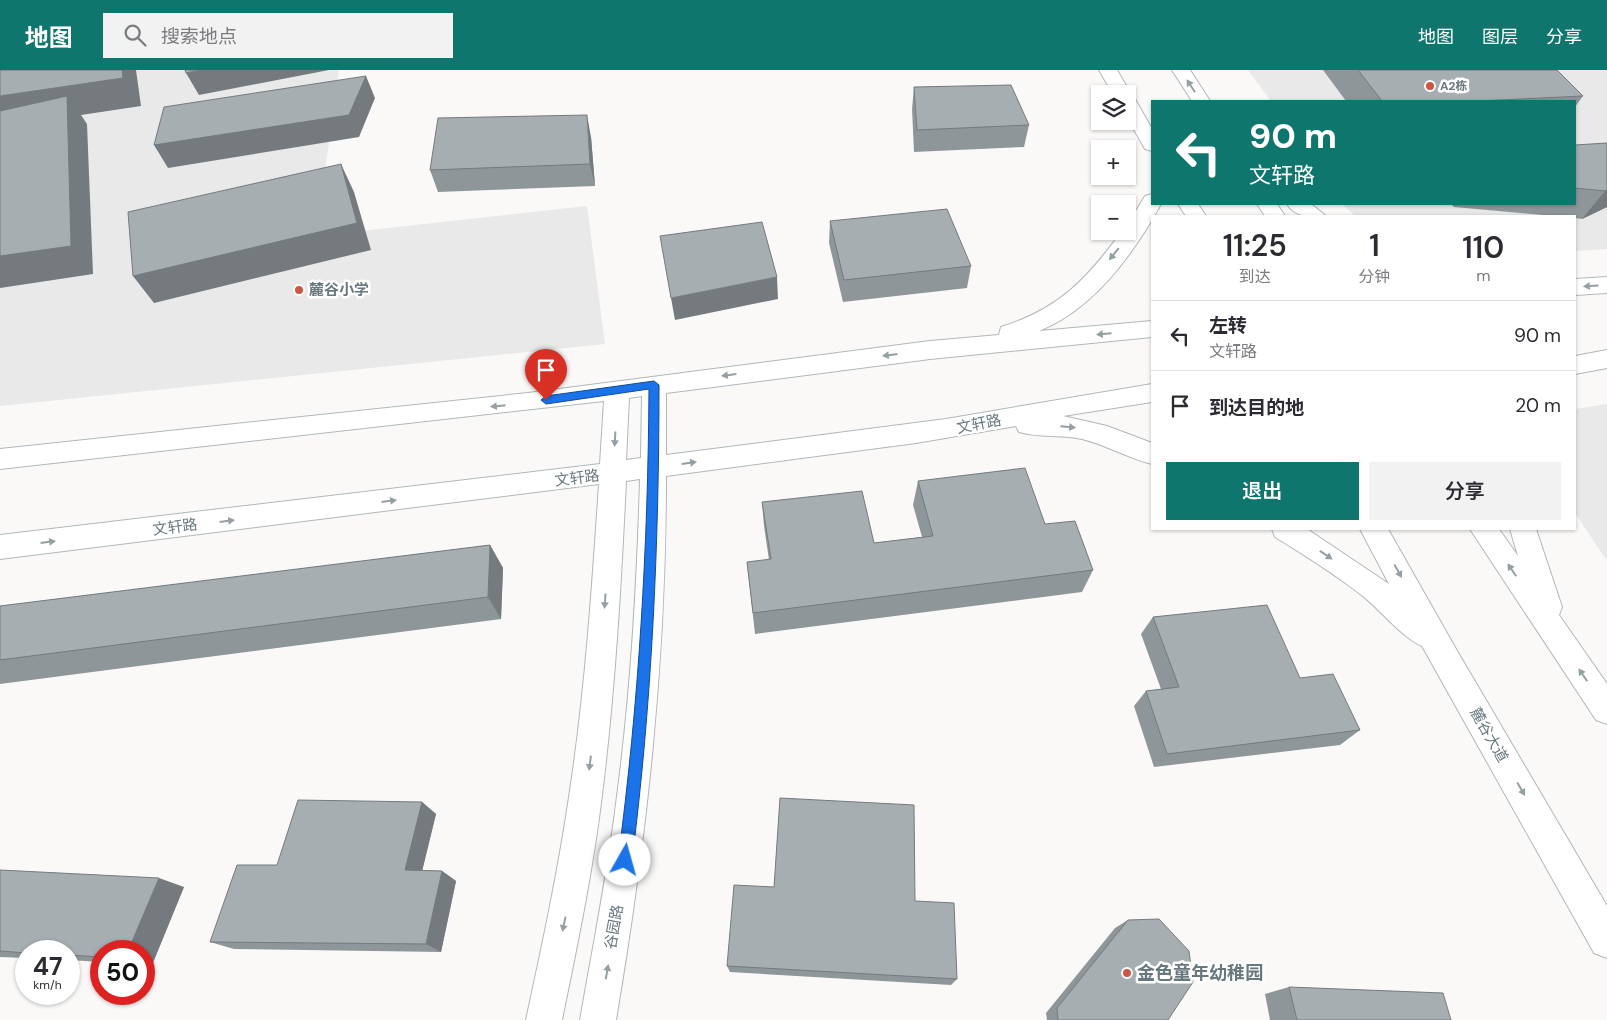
<!DOCTYPE html>
<html lang="zh">
<meta charset="utf-8">
<style>
:root{--surface:#fff;--page:#f2f2f3;--text:#2b2b33;--muted:#7c7c81;--line:#e1e1e2;--accent:#0f766e}
body{margin:0;font-family:"DM Sans","Noto Sans SC",sans-serif;background:var(--page);color:var(--text);height:100vh;display:flex;flex-direction:column;font-size:19px;white-space:nowrap}
*{box-sizing:border-box;margin:0}
p{font-size:16px;color:var(--muted)}
.icon{flex:none;width:28px;height:28px;fill:none;stroke:currentColor;stroke-width:2;stroke-linecap:round;stroke-linejoin:round}
.map{position:relative;flex:1;overflow:hidden}
.details{position:absolute;left:1151px;top:145px;width:425px;height:315px;display:flex;flex-direction:column;background:var(--surface);border-radius:0px;box-shadow:0 1px 4px #0004}
.details>*{flex:none}
.top-card{position:absolute;left:1151px;top:30px;width:425px;height:105px;border-radius:0px;box-shadow:0 1px 4px #0004;background:#0f766e;color:#fff;overflow:hidden}
.fabs{position:absolute;left:1091px;top:15px;display:grid;gap:10px}
.fabs a{display:grid;place-items:center;width:45px;height:45px;border-radius:0px;background:var(--surface);box-shadow:0 1px 4px #0004;font-size:25px}
.speed{position:absolute;left:15px;top:870px;display:flex;gap:10px;font-size:25px;font-weight:700;text-align:center}
.speed>*{display:grid;place-content:center;width:65px;height:65px;border-radius:50%;background:var(--surface);box-shadow:0 1px 4px #0004;line-height:1}
.speed small{font-size:12px;font-weight:400}
.speed .limit{border:8px solid #d22;background:#fff;color:#111}
.pin{position:absolute;display:grid;place-items:center;width:42px;height:42px;color:#fff;margin:-51px -21px;border-radius:50% 50% 50% 0;rotate:-45deg;box-shadow:0 0 5px #0007}
.pin .icon{rotate:45deg}
.me{position:absolute;width:55px;margin:-28px;rotate:7deg;stroke-linejoin:round;filter:drop-shadow(0 0 4px #0008)}
.turn{display:flex;align-items:center;gap:18px;height:105px;padding:0 15px;font-size:22px}
.turn .icon{width:65px;height:65px;stroke-width:2.5}
.turn b{display:block;font-size:35px;line-height:42px}
.eta{display:flex;justify-content:space-evenly;align-items:center;height:85px;text-align:center}
.eta b{font-size:30px;font-weight:600;line-height:35px}
.action{display:flex;gap:10px;margin-top:auto;padding:10px 15px}
.action a{flex:1;height:58px;border-radius:0px;background:var(--accent);color:#fff;font-size:20px;font-weight:600;line-height:58px;text-align:center}
.action a+a{background:var(--page);color:var(--text)}
ul{padding:0;list-style:none}
li{display:flex;align-items:center;gap:15px;height:70px;padding:0 15px;border-top:1px solid var(--line)}
li div{flex:1}
li b{display:block;font-size:19px}
li em{font-style:normal}
header{display:flex;align-items:center;gap:30px;box-sizing:border-box;height:70px;padding:0 25px;background:var(--accent);color:#fff}
header strong{font-size:24px}
nav{display:flex;gap:28px;margin-inline-start:auto;font-size:18px}
.search{width:350px;height:45px;background:var(--page);display:flex;align-items:center;gap:12px;box-sizing:border-box;padding:0 18px;border-radius:0px;color:var(--muted);font-size:19px}
.map>svg:first-child{display:block}
.built{fill:#e8e9e8}
.lines{fill:none;stroke-linecap:round;stroke-linejoin:round}
.major-casing{stroke:#b2b7ba;stroke-width:2}
.major{fill:#fff;fill-rule:evenodd}
.wall{fill:#8f9699}
.shaded-wall{fill:#747a7d}
.building{fill:#a6aeb2;stroke:#747a7d}
.oneway{fill:#95a0a5}
.route{fill:#1a73e8;stroke:#114b97}
.poi-dot{fill:#ce5643;stroke:#fff;stroke-width:2}
.labels{text-anchor:middle;dominant-baseline:central;stroke-width:5;stroke-linejoin:round;paint-order:stroke}
.far-poi-label{font-size:12px;font-weight:bold;fill:#68787f;stroke:#fff;text-anchor:start}
.poi-label{font-size:15px;font-weight:bold;fill:#68787f;stroke:#fff;text-anchor:start}
.street-label{font-size:15px;fill:#68787f;stroke:#fff}
.near-poi-label{font-size:18px;font-weight:bold;fill:#68787f;stroke:#fff;text-anchor:start}
</style>
<header>
<strong>地图</strong>
<div class="search"><svg class="icon" aria-label="search" viewBox="0 0 24 24"><circle cx="10" cy="10" r="6"/><path d="M15 15l6 6"/></svg>搜索地点</div>
<nav><a>地图</a><a>图层</a><a>分享</a></nav>
</header>
<div class="map">
<svg width="1607" height="950" viewBox="0 0 1607 950">
<rect width="100%" height="100%" fill="#faf9f8"/>
<path class="built" d="M61,0H339L316,166L587,136L605,274L0,336V8Z
M1248,0H1607V179L1575,181V146H1355L1342,134H1575V31H1271Z
M1607,334V491L1575,443V339Z"/>
<g class="lines">
<g class="major-casing">
<path id="major" d="M1099,0H1117L1131,24L1129,28L1135,29L1152,59V81L1145,79L1128,49V24H1113Z
M1172,0H1190L1210,31H1192Z
M1152,124V134H1161C1134,183 1094,239 1039,261L1152,251V267L930,289L666,323V385L946,349L1152,314V332L1063,346L1107,356L1152,373V394C1128,388 1106,375 1082,369C1061,364 1039,368 1019,362L1016,356L916,373L666,406C666,592 647,766 616,950H580C593,876 608,801 617,726C631,621 637,515 640,409L626,411C621,516 615,621 602,725C593,801 577,876 562,950H526C542,876 558,802 569,727C585,624 592,519 599,414L0,489V465L600,394L604,331L0,399V379L528,323L930,271L999,265L1001,257C1059,239 1087,209 1122,161H1128V154L1145,126ZM642,326L641,388L626,390L629,328Z
M1178,134H1198L1206,146H1186Z
M1257,134H1277L1285,146H1265Z
M1287,134H1311L1326,146C1312,147 1295,148 1287,134Z
M1607,207V223L1575,225V209Z
M1607,280V298L1575,304V286Z
M1272,459H1307L1389,514L1360,459H1388L1456,579L1607,836V888L1594,883L1422,576C1404,569 1381,541 1364,527C1336,505 1306,486 1275,467Z
M1470,459H1499L1518,486L1510,459H1536L1562,537L1559,545L1607,614V654L1596,650Z"/>
</g>
<use href="#major" class="major"/>
</g>
<path class="wall" d="M1323,0H1557L1583,26L1575,37V31H1346Z
M914,17L1029,55L1024,77L914,82L912,39Z
M591,67L595,116L438,122L430,100Z
M1607,73V137L1582,149L1575,148V146H1553L1454,137L1451,134H1575V75Z
M830,151L971,196L967,218L843,232L829,173Z
M918,411L1045,454L1093,500L1082,522L755,564L747,492L769,490L764,456L762,432L874,473L922,467L913,435Z
M490,475L503,498L501,549L0,614V536Z
M1153,547L1300,608L1360,660L1340,675L1154,697L1134,636L1146,621L1161,619L1141,564Z
M422,732L436,744L422,800L442,801L456,811L441,882L234,879L210,872L277,795Z
M0,800L184,817L152,895L144,894V881H101V892L69,890V881H26V888L0,887Z
M915,831L957,909L951,915L730,902L727,896Z
M1128,850L1168,950H1047L1046,943L1115,858Z
M1289,917L1451,950H1270L1265,924Z"/>
<path class="shaded-wall" d="M122,0H136L141,36L81,45L87,54L93,204L0,218V26Z
M200,0H329L199,25L186,3Z
M366,6L375,28L359,67L168,98L154,75Z
M587,45L591,67L595,116L590,94Z
M341,94L354,122L371,180L154,233L133,206Z
M1607,120V137L1582,149L1605,121Z
M777,207L778,229L675,250L671,228Z
M490,475L503,498L501,549L488,527Z
M422,732L436,744L420,810L405,800Z
M442,801L456,811L441,882L426,874Z
M159,808L184,817L152,895L144,893V881H128Z"/>
<path class="building" d="M0,0H122L123,8L0,26Z
M185,0H200L186,3Z
M1358,0H1557L1583,26L1480,31H1382Z
M366,6L349,45L154,75L164,37Z
M1011,15L1029,55L917,60L914,17Z
M67,26L71,176L0,186V41Z
M587,45L590,94L430,100L438,48Z
M1607,73V120L1605,121L1575,118V75Z
M341,94L357,153L133,206L128,142Z
M947,139L971,196L844,210L830,151Z
M762,152L777,207L671,228L660,166Z
M1025,398L1045,454L1075,451L1093,500L753,543L747,492L771,489L762,432L862,421L874,473L933,466L918,411Z
M490,475L488,527L0,590V536Z
M1267,535L1300,608L1333,604L1360,660L1167,684L1146,621L1179,617L1153,547Z
M780,728L914,735L915,831L954,833L957,909L727,896L734,815L774,817Z
M298,730L422,732L405,800L442,801L426,874L210,872L237,795H277Z
M0,800L159,808L128,881H101V887L69,885V881H26V883L0,881Z
M1159,849L1189,881L1193,912L1168,950H1058L1057,938L1128,850Z
M1289,917L1443,923L1451,950H1297Z"/>
<defs><path id="oneway-solid" d="M-6-.8H1V-3.2L6.5 0L1 3.2V.8H-6Z" transform="scale(1.25)"/></defs>
<g class="oneway">
<use href="#oneway-solid" transform="translate(1191 16) rotate(-123)"/>
<use href="#oneway-solid" transform="translate(1114 184) rotate(129)"/>
<use href="#oneway-solid" transform="translate(1591 216) rotate(176)"/>
<use href="#oneway-solid" transform="translate(1104 264) rotate(175)"/>
<use href="#oneway-solid" transform="translate(890 285) rotate(173)"/>
<use href="#oneway-solid" transform="translate(729 305) rotate(173)"/>
<use href="#oneway-solid" transform="translate(498 336) rotate(174)"/>
<use href="#oneway-solid" transform="translate(1068 357) rotate(5)"/>
<use href="#oneway-solid" transform="translate(615 369) rotate(93)"/>
<use href="#oneway-solid" transform="translate(689 393) rotate(-8)"/>
<use href="#oneway-solid" transform="translate(389 431) rotate(-7)"/>
<use href="#oneway-solid" transform="translate(227 451) rotate(-7)"/>
<use href="#oneway-solid" transform="translate(48 472) rotate(-7)"/>
<use href="#oneway-solid" transform="translate(1326 485) rotate(34)"/>
<use href="#oneway-solid" transform="translate(1512 500) rotate(-124)"/>
<use href="#oneway-solid" transform="translate(1398 501) rotate(61)"/>
<use href="#oneway-solid" transform="translate(605 531) rotate(94)"/>
<use href="#oneway-solid" transform="translate(1583 605) rotate(-124)"/>
<use href="#oneway-solid" transform="translate(590 693) rotate(97)"/>
<use href="#oneway-solid" transform="translate(1521 719) rotate(60)"/>
<use href="#oneway-solid" transform="translate(564 854) rotate(102)"/>
<use href="#oneway-solid" transform="translate(607 902) rotate(-80)"/>
</g>
<path class="route" d="M654,311L659,315C659,474 652,632 632,790L630,795L625,797L620,795L618,790C639,633 648,477 649,319L546,334L541,330L546,326Z"/>
<g class="poi-dot">
<circle cx="1430" cy="16" r="5"/>
<circle cx="299" cy="220" r="5"/>
<circle cx="1127" cy="903" r="5"/>
</g>
<g class="labels">
<g class="far-poi-label">
<text x="1440" y="16">A2栋</text>
</g>
<g class="poi-label">
<text x="309" y="220">麓谷小学</text>
</g>
<g class="street-label">
<text transform="translate(979 354) rotate(-11)">文轩路</text>
<text transform="translate(577 408) rotate(-7)">文轩路</text>
<text transform="translate(175 457) rotate(-7)">文轩路</text>
<text transform="translate(1489 665) rotate(60)">麓谷大道</text>
<text transform="translate(614 857) rotate(-80)">谷园路</text>
</g>
<g class="near-poi-label">
<text x="1137" y="903">金色童年幼稚园</text>
</g>
</g>
</svg>
<div class="fabs">
<a><svg class="icon" aria-label="layers" viewBox="0 0 24 24"><path d="M12 4l9 5-9 5-9-5zM3 14l9 5 9-5"/></svg></a>
<a>+</a>
<a>−</a>
</div>
<div class="speed"><div>47<small>km/h</small></div><div class="limit">50</div></div>
<div class="pin" style="left:546px;top:330px;background:#d93025"><svg class="icon" aria-label="arrive" viewBox="0 0 24 24"><path d="M6 21V4h12l-3 4 3 4H6"/></svg></div>
<svg class="me" style="left:625px;top:790px" viewBox="-20 -20 40 40"><circle r="19" fill="#fff"/><path d="M0-13L10 11 0 6-10 11z" fill="#1a73e8"/></svg>
<div class="top-card">
<div class="turn"><svg class="icon" aria-label="left" viewBox="0 0 24 24"><path d="M17 20v-9H6M10 6l-5 5 5 5"/></svg><div><b>90 m</b>文轩路</div></div>
</div>
<section class="details">
<div class="eta">
<div><b>11:25</b><p>到达</p></div>
<div><b>1</b><p>分钟</p></div>
<div><b>110</b><p>m</p></div>
</div>
<ul>
<li><svg class="icon" aria-label="left" viewBox="0 0 24 24"><path d="M17 20v-9H6M10 6l-5 5 5 5"/></svg><div><b>左转</b><p>文轩路</p></div><em>90 m</em></li>
<li><svg class="icon" aria-label="arrive" viewBox="0 0 24 24"><path d="M6 21V4h12l-3 4 3 4H6"/></svg><div><b>到达目的地</b></div><em>20 m</em></li>
</ul>
<div class="action"><a>退出</a><a>分享</a></div>
</section>
</div>
